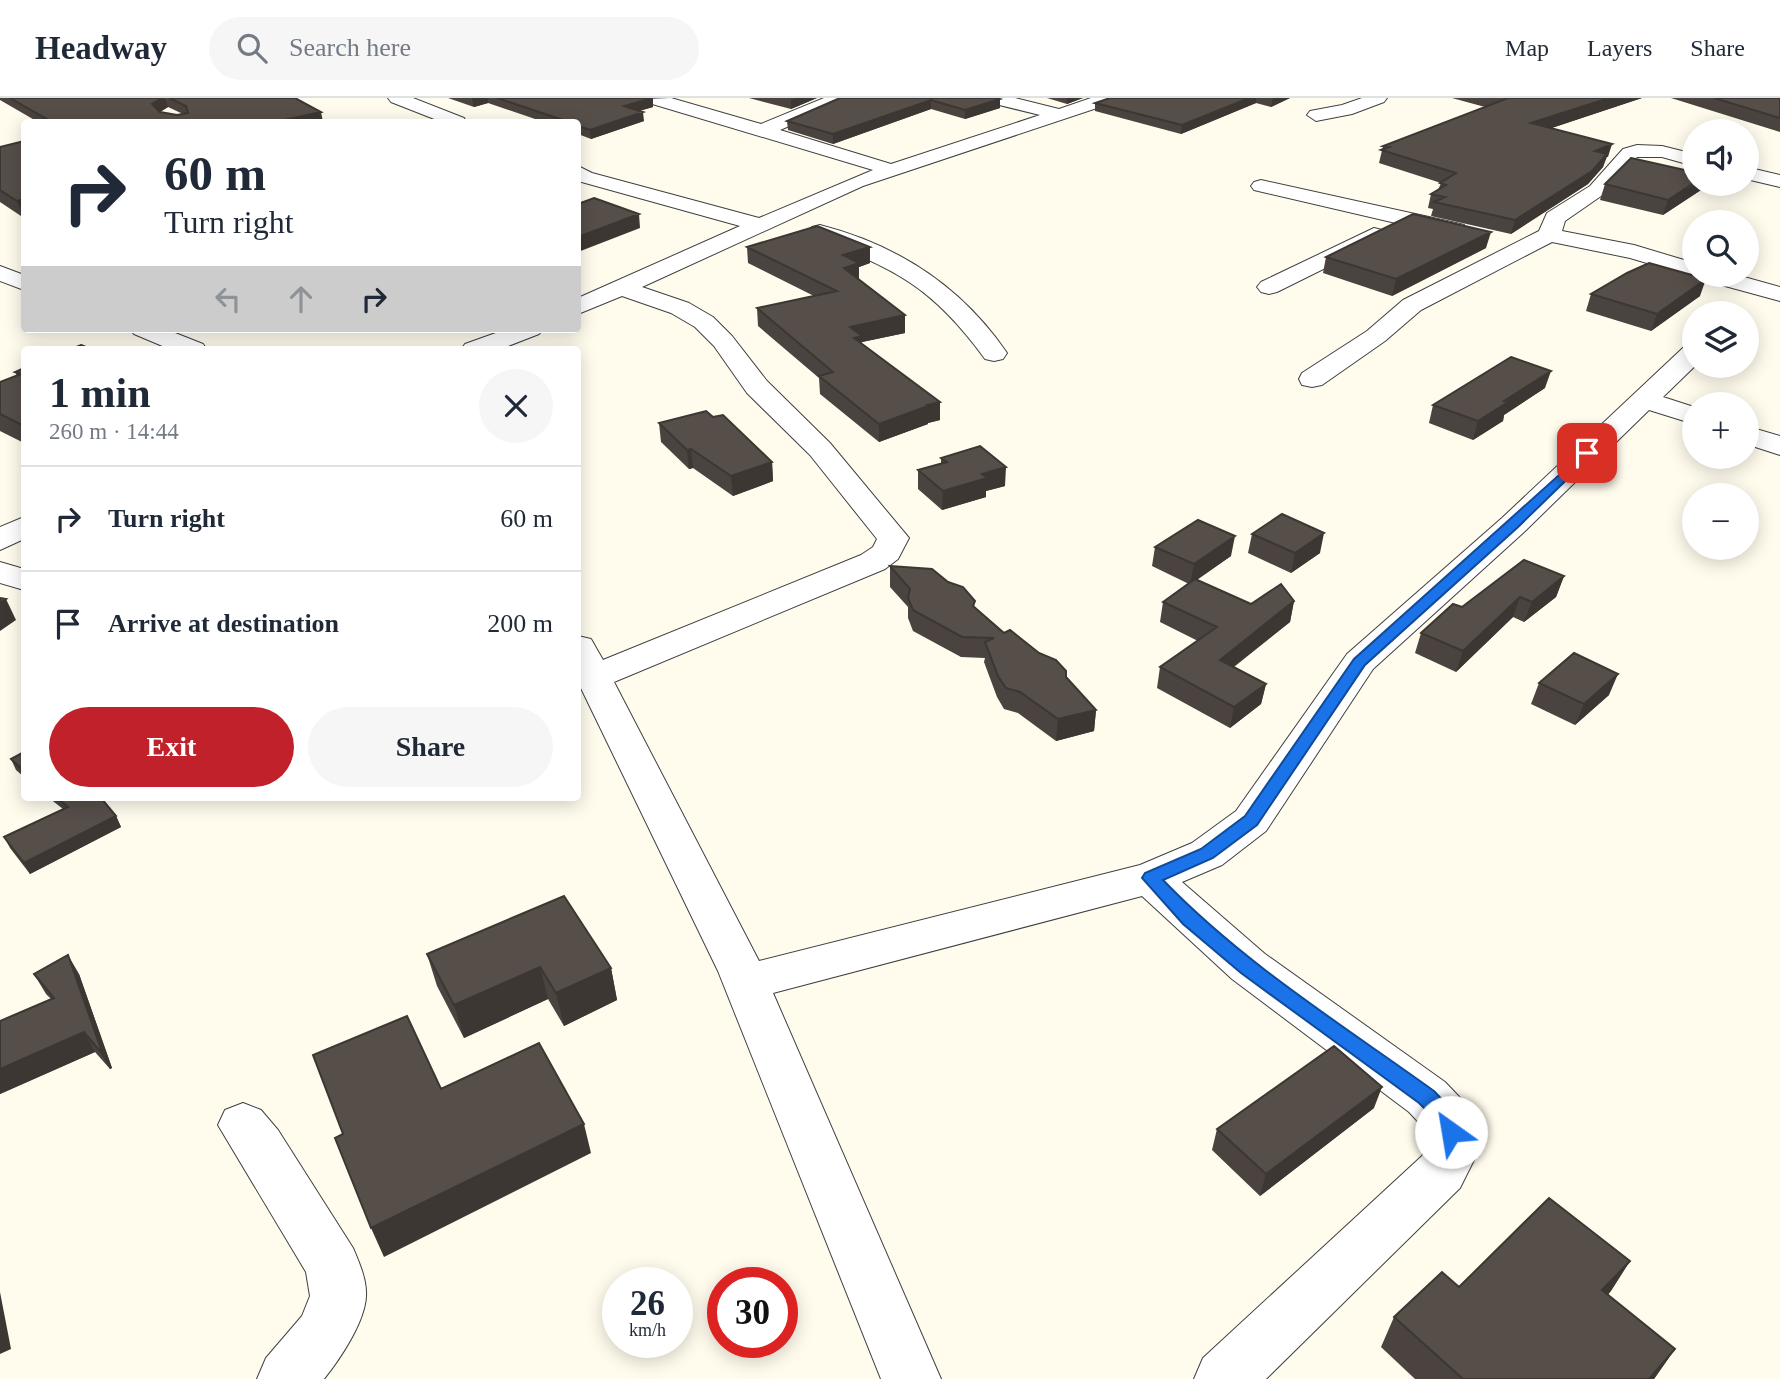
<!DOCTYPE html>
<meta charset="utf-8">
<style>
:root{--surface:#fff;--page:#f6f6f7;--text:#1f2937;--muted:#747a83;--line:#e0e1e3;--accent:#c1212a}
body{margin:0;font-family:Georgia,serif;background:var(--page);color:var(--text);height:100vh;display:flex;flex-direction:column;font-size:26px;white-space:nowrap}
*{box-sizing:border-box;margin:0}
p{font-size:23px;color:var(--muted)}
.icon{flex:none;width:38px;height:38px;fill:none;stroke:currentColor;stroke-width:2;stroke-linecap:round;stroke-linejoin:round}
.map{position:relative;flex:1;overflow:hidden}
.drawer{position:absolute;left:21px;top:248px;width:560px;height:455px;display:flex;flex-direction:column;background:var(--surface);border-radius:7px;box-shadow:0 4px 18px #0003}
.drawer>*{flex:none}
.hud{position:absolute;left:21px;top:21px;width:560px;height:214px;border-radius:7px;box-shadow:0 4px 18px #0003;background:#fff;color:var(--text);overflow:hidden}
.tools{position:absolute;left:1682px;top:21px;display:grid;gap:14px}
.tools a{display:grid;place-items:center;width:77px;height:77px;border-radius:50%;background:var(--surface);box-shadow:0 4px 18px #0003;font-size:35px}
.speed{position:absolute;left:602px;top:1169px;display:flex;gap:14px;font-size:35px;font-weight:700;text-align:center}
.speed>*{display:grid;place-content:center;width:91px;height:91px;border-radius:50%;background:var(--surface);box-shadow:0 4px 18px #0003;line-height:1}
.speed small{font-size:18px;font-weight:400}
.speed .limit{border:10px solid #d22;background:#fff;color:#111}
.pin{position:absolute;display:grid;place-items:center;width:60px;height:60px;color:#fff;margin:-30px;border-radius:14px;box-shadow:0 4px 10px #0006}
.me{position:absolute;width:77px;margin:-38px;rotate:328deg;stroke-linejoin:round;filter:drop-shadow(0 0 5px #0008)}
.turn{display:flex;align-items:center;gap:24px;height:147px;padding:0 28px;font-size:32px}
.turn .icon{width:91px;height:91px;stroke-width:2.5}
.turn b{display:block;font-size:49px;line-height:60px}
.lanes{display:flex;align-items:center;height:66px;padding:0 28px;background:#0003;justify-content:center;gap:35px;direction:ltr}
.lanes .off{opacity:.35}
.round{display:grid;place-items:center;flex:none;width:74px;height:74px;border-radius:37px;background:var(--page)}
.headline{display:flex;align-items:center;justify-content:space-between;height:119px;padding:0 28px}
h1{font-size:42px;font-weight:700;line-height:52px}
.button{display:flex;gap:14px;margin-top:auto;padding:14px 28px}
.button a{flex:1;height:80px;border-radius:42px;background:var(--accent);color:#fff;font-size:28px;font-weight:700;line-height:80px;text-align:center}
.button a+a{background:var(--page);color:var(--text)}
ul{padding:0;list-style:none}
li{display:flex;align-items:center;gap:21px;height:105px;padding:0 28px;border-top:2px solid var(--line)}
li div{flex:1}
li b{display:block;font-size:26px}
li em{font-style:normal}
header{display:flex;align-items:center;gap:42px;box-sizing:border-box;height:98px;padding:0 35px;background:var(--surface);border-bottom:2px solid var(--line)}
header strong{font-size:33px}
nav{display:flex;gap:38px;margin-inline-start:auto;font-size:24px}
.search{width:490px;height:63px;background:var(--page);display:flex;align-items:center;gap:18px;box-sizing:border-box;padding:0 24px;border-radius:38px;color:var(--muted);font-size:26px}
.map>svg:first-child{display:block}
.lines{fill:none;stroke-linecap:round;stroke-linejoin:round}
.minor-casing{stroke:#404040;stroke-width:2}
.minor{fill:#fff;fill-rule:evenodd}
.wall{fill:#4a433f;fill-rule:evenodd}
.shaded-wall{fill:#3c3733}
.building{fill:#564e49;stroke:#3c3733;stroke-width:2}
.route{fill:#1a73e8;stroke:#114b97;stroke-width:2}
</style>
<header>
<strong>Headway</strong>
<div class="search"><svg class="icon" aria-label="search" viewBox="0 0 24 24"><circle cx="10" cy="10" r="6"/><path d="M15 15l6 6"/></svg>Search here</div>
<nav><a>Map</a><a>Layers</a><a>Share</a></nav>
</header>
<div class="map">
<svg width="1780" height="1281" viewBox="0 0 1780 1281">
<rect width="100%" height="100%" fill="#fffbed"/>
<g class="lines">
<g class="minor-casing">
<path id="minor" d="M388,0H413L464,20L466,24H442L391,4Z
M671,0L761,26L824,0H848L845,4L780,32L891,66L1040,17L987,4L984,0H1015L1059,11L1091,0H1118L1115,4L863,88L642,189L689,205L713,219L732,238L767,283L830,345L909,440L898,461L885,471L614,584L759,863L1140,767L1192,745L1236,713L1347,556L1502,420L1685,248L1694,246L1695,268L1663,299L1694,309V326L1649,312L1524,434L1373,571L1266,733L1222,767L1182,784L1265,856L1445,984L1465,1005L1481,1048L1460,1090L1266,1281H1194L1203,1260L1422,1058L1429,1046L1424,1030L1409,1014L1232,881L1142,798L773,895L941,1281H881L718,873L578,584V538L591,541L603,562L861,457L873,449L877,441L810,357L747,295L714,248L695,229L671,215L622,198L578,216V200L740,128L578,83V68L592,75L759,120L873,72L649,5L646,1Z
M1362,0H1387L1384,4L1352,16L1316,23L1307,17L1310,13L1342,7Z
M1637,47L1662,48L1694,56V68L1662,59H1637L1604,96L1565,123L1562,133L1634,147L1694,165V177H1737L1780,189V203L1703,182L1700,178L1694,179L1630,160L1552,144L1421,212L1385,243L1322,287L1312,289L1302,287L1299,281L1302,275L1367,233L1403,202L1539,133L1547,115L1590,88L1623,51Z
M1746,69L1780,77V89L1746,81Z
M1261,82L1456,125L1464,127L1467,132L1464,137L1456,139L1254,92L1251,88L1254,84Z
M820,127C898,147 962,189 1007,255L1003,261L994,263L985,261C932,188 894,170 812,139L809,134L812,129Z
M1374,130L1382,132L1385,137L1382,142L1277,194L1269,196L1261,194L1257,189L1261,184Z
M0,168L24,177V192L0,183Z
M130,231H165L203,246L207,252H172L134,236Z
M507,231H543L539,236L498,252H461L465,246Z
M1746,328L1780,338V357L1746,346Z
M24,419V441L0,452V429Z
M0,464L24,471V492L0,485Z
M243,1005L261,1012L278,1032L353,1150C359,1164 367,1182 366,1198C365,1224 340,1261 324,1281H257L266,1260L302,1218L310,1198L306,1174L218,1027L225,1012Z"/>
</g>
<use href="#minor" class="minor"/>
</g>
<path class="wall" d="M0,0H295L323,24H38L0,2ZM168,9L183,16L177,17L160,14Z
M448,0H652L653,9L639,13L644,23L591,41L578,36V24H544L488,5L474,9Z
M749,0H817L791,11Z
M840,0H997L1000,10L965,21L931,11L833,46L788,32L787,23Z
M1047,0H1083L1067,6Z
M1110,0H1290L1271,9L1256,5L1181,36L1095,13V5Z
M1452,0H1642L1551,30L1612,46L1608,59H1606L1603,69L1588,86L1511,136L1431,118L1433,111L1428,110L1431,96L1438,92L1441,85L1379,65L1383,48L1485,9Z
M1671,0H1780V34Z
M24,43V120L0,104V49Z
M1605,86L1701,92L1663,117L1600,102Z
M747,149H870V165L859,169V182L905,235L862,244V246L940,322L928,325V326L879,344L820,296L819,280L758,228L757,210L814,198L748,165Z
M1486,150L1392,198L1323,175L1326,159Z
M1591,196L1700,198L1651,233L1586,213Z
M24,270V345L0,333V284L17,278L15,274Z
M1545,290L1504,317L1503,323L1473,342L1429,325L1433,307Z
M713,319L772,364L773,383L733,398L693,370L689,371L661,344L659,325Z
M941,360L1005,388L986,393V399L942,412L918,391V372L941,366Z
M1252,436L1320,455L1291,475L1248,455Z
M1155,449L1231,458L1197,482L1251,506L1294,503L1290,524L1234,569L1266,586L1261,606L1230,630L1157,590L1160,569L1198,543L1160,524L1163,504L1189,486L1152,468Z
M890,468L948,484L975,503L974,509L1004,535L1066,579L1096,612L1094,633L1056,643L1018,615L1004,611L997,599L984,564L985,560L961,559L913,533L908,520V509L890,489Z
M1564,478L1556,499L1524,524L1513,519L1456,574L1415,555L1421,535L1462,509Z
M1539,585L1609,597L1575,627L1531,606Z
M24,654V679L16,672L11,661Z
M49,700H101L116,718L121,729L30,776L10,750L4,739L63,711Z
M427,856L611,870L617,902L564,928L548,901L464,940L437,888Z
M34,876H79L112,970L110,971L95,954L0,996V923L51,901L46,896Z
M1374,1010L1260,1098L1212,1052L1217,1031Z
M1630,1163L1608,1197L1675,1251L1654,1281H1415L1381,1249L1394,1219L1459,1189Z"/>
<path class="shaded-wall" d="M162,0H165L168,9L155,17L152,6Z
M472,0H488V5L474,9Z
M653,0V9L625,17L624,8Z
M795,0H817L791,11V2Z
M1067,0H1083L1067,6Z
M1249,0H1256V5L1181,36L1182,27Z
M1273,0H1290L1271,9Z
M1609,0H1642L1528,38L1531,25Z
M1000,1V10L965,21V12Z
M931,2V11L833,46V36Z
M321,14L323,24H275Z
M643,14L644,23L591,41L590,32Z
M1612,46L1603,69L1588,86L1511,136L1515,122L1595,53Z
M1694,86H1703L1701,92L1663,117L1668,102Z
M24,101V120L17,103Z
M639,116L640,130L578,154V139Z
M1491,134L1486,150L1392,198L1396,181Z
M870,149V165L859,169V182L844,173L843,157Z
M1706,181L1700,198L1651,233L1657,216Z
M905,217V235L862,244V256L855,258L850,229Z
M1551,273L1545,290L1504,317L1503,323L1473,342L1478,323L1504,303Z
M940,304V322L928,325V326L879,344V326L927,307Z
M691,351L693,370L689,371L687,352Z
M772,364L773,383L733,398L731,378Z
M1006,369L1005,388L986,393V399L942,412L943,393L982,376Z
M1324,435L1320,455L1291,475L1295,455Z
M1235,438L1231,458L1190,486L1194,466Z
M1564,478L1556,499L1524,524L1532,504Z
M1520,499L1513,519L1456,574L1463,553Z
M6,501L16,522L0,533V505Z
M1294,503L1290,524L1216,582L1220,562Z
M1618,576L1609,597L1575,627L1584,606Z
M1266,586L1261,606L1230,630L1234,609Z
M1096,612L1094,633L1056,643L1058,621Z
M116,718L121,729L30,776L24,765Z
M68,857L79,876L112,970L110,971L99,952Z
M540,869L548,901L464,940L454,907Z
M611,870L617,902L564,928L556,895Z
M84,934L95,954L0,996V971Z
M1382,989L1374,1010L1260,1098L1266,1076Z
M584,1026L591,1055L384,1159L371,1130Z
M1630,1163L1611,1193L1583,1223L1602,1192Z
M0,1194L11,1251L0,1256Z
M1675,1251L1654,1281H1649Z"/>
<path class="building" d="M10,0H162L152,6L160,14L177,17L188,15L186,8L169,0H295L321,14L275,24H52Z
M497,0H653L624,8L643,14L590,32L578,28V24H569Z
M840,0H997L1000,1L965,12L931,2L833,36L787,23Z
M1110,0H1249L1182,27L1095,5Z
M1504,0H1609L1531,25L1612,46L1595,53L1607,56L1592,73L1515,122L1434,104L1445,99L1431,96L1446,87L1440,85L1456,75L1381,52L1389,49L1383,48L1506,1Z
M1714,0H1780V20Z
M24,43V101L17,103L0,92V49Z
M1631,60L1694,74V85L1668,102L1605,86Z
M594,100L639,116L578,139V106Z
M1413,116L1491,134L1396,181L1326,159Z
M817,128L870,149L843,157L859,165L844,170L905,217L850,229L862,238L854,240L940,304L927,307L928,308L879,326L819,278L833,274L757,210L837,193L747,149Z
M1649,165L1706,181L1657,216L1591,196L1627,175Z
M81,247L93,252H69Z
M1511,259L1551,273L1504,303L1508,304L1478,323L1433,307Z
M24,270V328L0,316V284L21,276L15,274Z
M706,313L713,319L723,317L772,364L731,378L691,351L687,352L659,325Z
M980,348L1006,369L982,376L987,380L943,393L918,372L947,364L941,360Z
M1282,416L1324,435L1295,455L1252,436Z
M1198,422L1235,438L1194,466L1155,449Z
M1524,462L1564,478L1532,504L1520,499L1463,553L1421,535L1453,506L1462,509Z
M890,468L932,471L948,484L963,489L975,503L973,508L1004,535L1010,532L1039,555L1056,562L1066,573V579L1096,612L1058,621L1020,594L1006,590L998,578L985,544L994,540L962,539L913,512L908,500L910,491Z
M1195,481L1251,506L1281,486L1294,503L1220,562L1266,586L1234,609L1160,569L1217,529L1163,504Z
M0,500L6,501L0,505Z
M1574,555L1618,576L1584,606L1539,585Z
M24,654V673L11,661Z
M57,700H101L116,718L24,765L4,739L68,709Z
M564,798L611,870L556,895L540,869L454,907L427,856Z
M68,857L101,951L99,952L84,934L0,971V923L54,900L34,876Z
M407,918L441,991L539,945L584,1026L371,1130L335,1040L343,1036L313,957Z
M1334,948L1382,989L1266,1076L1217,1031Z
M1549,1100L1630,1163L1602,1192L1675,1251L1649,1281H1463L1394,1219L1442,1174L1459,1189Z"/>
<path class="route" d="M1587,352L1593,355L1591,358L1517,430L1365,567L1257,727L1213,760L1163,782C1243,865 1341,926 1434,993L1454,1014L1461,1034L1458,1040L1451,1043L1443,1040L1438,1024L1419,1005L1241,875L1183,826L1142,780L1145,775L1201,751L1245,718L1354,561Z"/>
</svg>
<div class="tools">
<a><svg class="icon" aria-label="sound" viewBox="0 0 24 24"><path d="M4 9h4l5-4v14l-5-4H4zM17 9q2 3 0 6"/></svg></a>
<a><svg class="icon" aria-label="search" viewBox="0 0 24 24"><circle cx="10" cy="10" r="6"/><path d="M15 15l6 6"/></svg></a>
<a><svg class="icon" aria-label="layers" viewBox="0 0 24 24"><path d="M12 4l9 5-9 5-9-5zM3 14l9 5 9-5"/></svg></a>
<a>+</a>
<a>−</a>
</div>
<div class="speed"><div>26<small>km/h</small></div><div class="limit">30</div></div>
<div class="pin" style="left:1587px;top:355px;background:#d93025"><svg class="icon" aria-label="arrive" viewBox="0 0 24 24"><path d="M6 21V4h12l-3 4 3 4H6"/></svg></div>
<svg class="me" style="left:1451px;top:1034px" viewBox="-20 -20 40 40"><circle r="19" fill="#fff"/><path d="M0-13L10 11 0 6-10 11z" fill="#1a73e8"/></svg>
<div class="hud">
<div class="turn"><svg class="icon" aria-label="right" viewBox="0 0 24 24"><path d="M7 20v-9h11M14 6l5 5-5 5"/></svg><div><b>60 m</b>Turn right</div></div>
<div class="lanes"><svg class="icon off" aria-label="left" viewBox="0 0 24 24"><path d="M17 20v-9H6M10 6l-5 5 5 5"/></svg><svg class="icon off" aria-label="ahead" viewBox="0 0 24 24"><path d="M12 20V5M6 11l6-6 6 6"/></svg><svg class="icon" aria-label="right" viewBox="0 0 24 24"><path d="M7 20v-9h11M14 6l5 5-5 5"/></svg></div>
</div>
<section class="drawer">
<div class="headline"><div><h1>1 min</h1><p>260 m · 14:44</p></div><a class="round"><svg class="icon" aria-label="close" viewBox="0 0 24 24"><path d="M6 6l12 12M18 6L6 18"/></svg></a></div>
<ul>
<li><svg class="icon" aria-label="right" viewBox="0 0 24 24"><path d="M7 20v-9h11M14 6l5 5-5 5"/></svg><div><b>Turn right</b></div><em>60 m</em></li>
<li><svg class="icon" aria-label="arrive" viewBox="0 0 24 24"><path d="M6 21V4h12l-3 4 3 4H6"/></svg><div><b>Arrive at destination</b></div><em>200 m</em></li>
</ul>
<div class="button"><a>Exit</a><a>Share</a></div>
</section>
</div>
